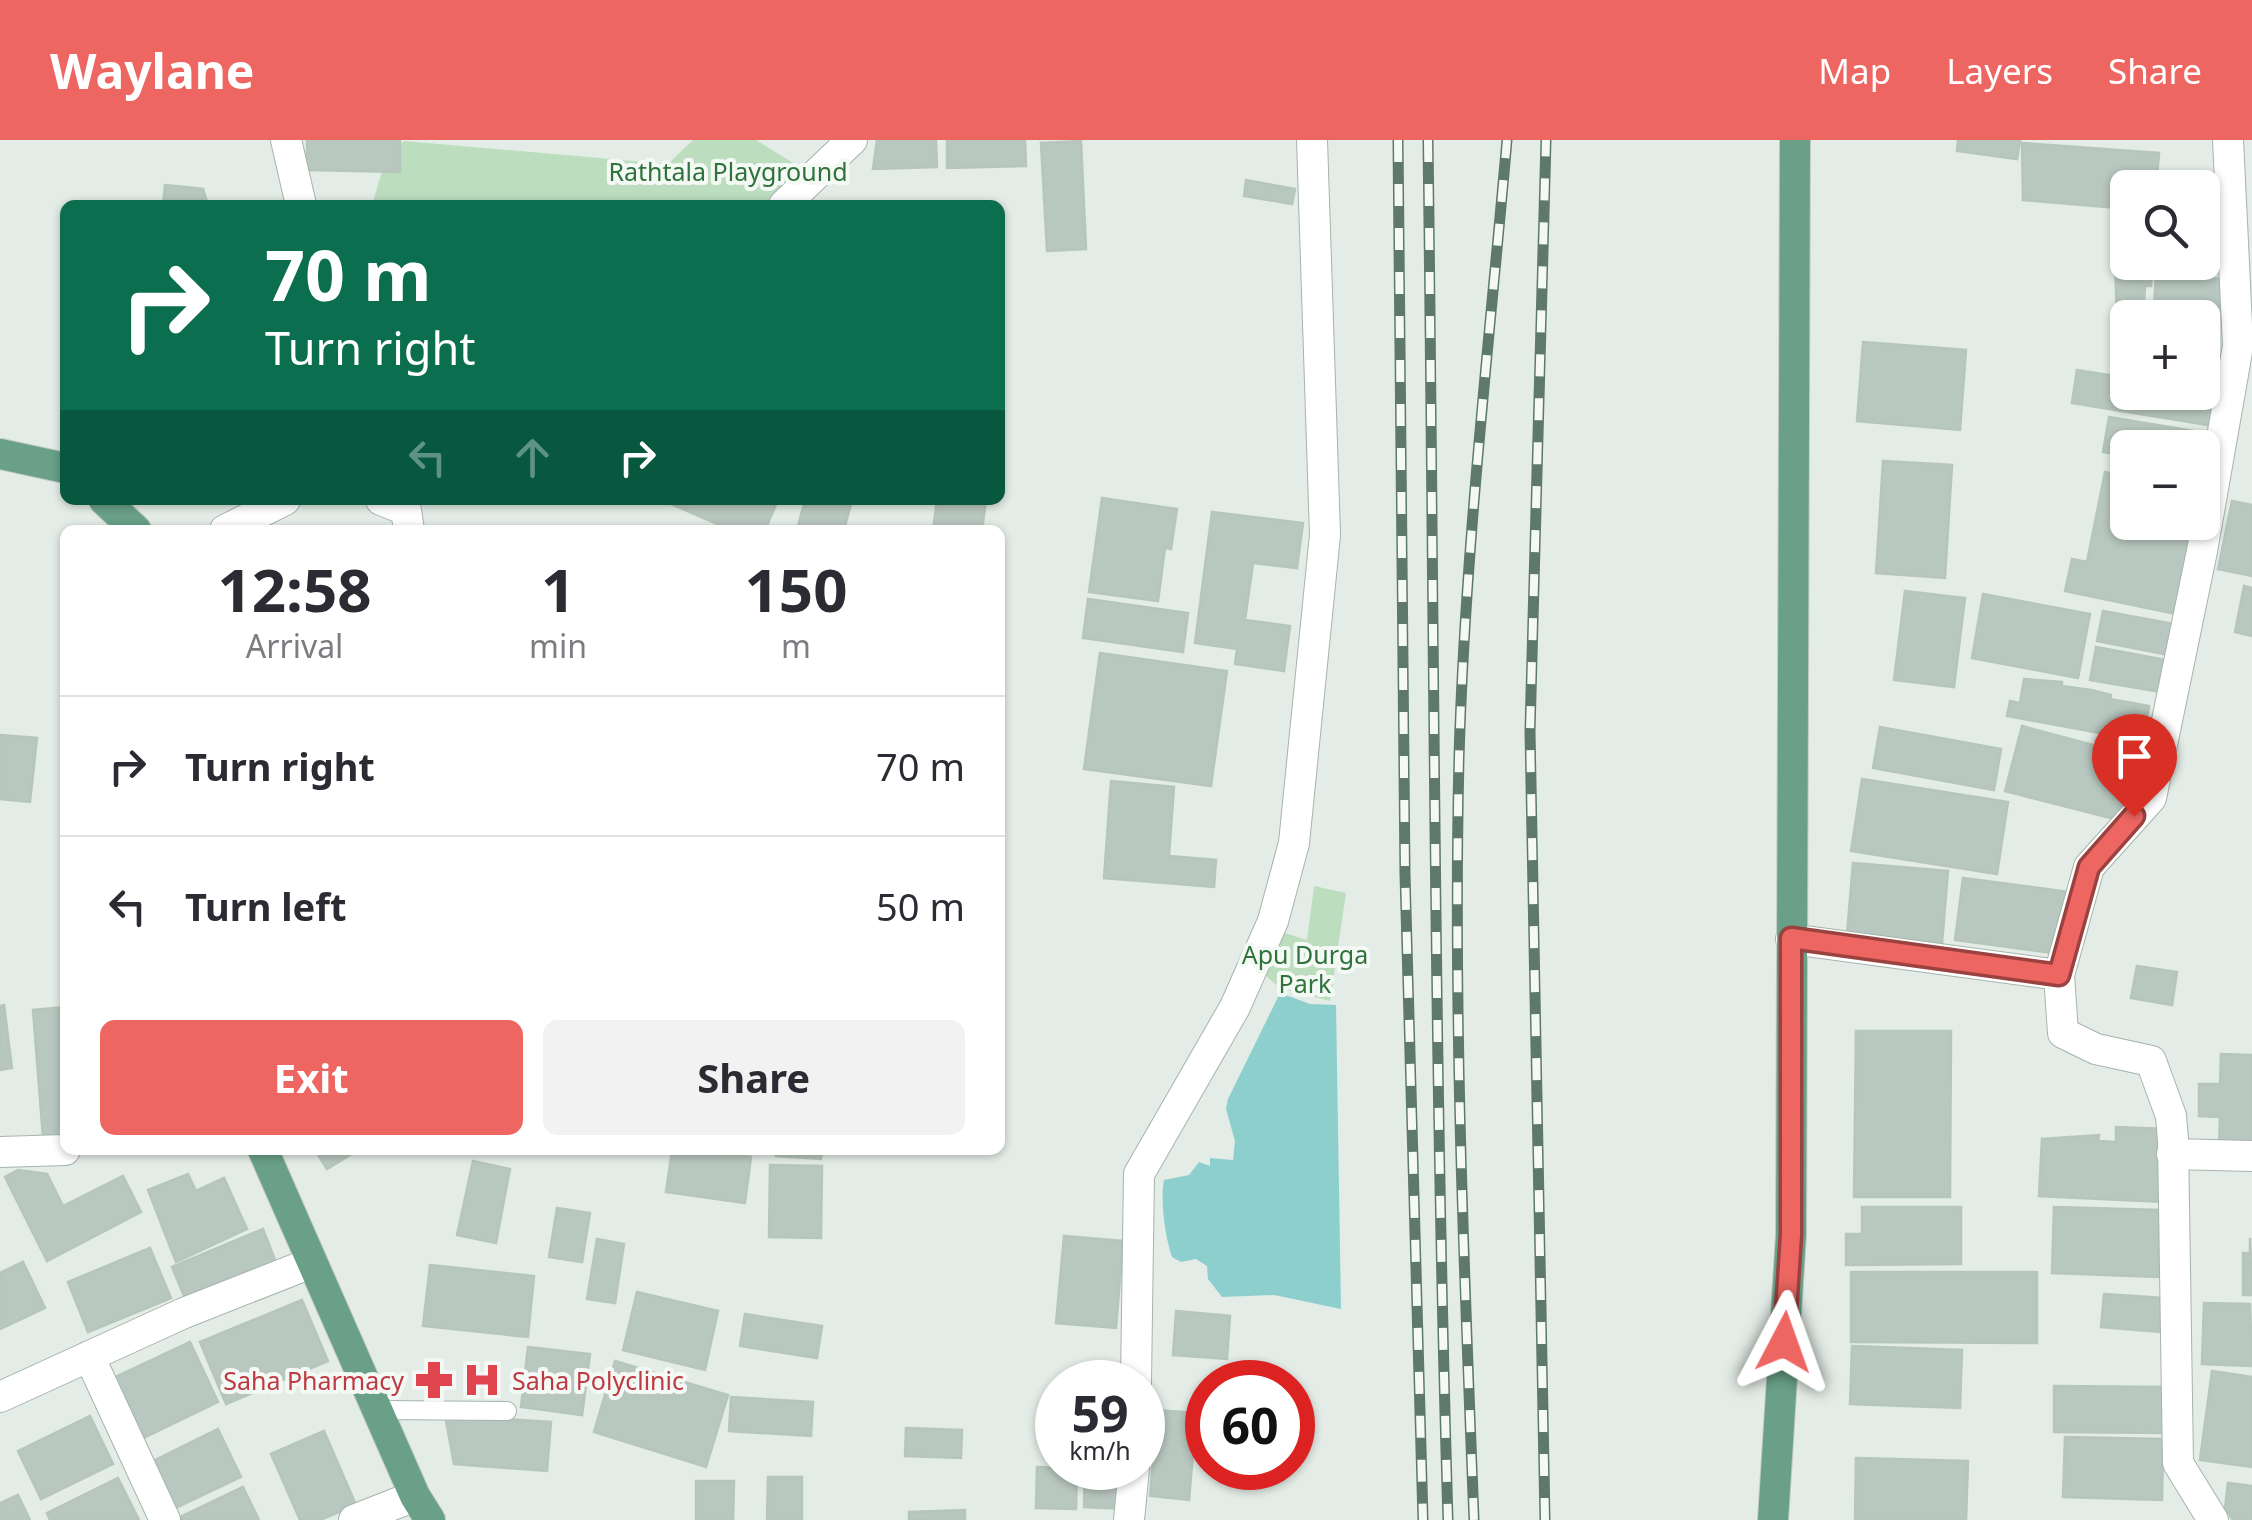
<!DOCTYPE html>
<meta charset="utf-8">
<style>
:root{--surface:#fff;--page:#f2f2f3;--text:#2b2b33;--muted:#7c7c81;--line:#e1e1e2;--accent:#ed6661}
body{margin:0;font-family:"Noto Sans",sans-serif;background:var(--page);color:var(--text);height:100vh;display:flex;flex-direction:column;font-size:38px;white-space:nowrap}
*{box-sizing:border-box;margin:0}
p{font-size:32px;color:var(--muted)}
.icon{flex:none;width:55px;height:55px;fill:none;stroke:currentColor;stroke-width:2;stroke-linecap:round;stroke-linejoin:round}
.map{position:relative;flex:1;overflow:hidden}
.sheet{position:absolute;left:60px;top:385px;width:945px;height:630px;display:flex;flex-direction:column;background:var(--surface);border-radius:15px;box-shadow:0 2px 8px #0004}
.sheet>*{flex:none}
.guide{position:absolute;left:60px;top:60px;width:945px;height:305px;border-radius:15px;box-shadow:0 2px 8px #0004;background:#0b6e4f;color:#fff;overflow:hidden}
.controls{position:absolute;left:2110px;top:30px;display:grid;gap:20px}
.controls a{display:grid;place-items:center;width:110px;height:110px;border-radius:15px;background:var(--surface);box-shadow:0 2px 8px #0004;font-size:50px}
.speed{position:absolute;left:1035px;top:1220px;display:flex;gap:20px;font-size:50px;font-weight:700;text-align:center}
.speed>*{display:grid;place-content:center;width:130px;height:130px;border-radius:50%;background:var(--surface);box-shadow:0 2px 8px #0004;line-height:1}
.speed small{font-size:25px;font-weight:400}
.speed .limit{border:15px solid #d22;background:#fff;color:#111}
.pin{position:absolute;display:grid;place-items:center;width:85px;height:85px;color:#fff;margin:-102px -42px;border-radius:50% 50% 50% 0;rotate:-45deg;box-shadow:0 0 10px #0007}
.pin .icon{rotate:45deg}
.me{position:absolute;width:110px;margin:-55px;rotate:4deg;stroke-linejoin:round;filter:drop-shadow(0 0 8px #0008)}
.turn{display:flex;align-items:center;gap:35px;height:210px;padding:0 40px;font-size:45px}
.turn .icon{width:130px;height:130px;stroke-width:2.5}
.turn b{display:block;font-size:70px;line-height:85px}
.lanes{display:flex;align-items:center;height:95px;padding:0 40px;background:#0003;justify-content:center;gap:50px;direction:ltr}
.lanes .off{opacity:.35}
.eta{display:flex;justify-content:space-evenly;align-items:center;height:170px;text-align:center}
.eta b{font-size:60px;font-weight:700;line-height:70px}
.cta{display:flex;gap:20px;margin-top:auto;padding:20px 40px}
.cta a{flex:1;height:115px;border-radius:15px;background:var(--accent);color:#fff;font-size:40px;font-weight:700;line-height:115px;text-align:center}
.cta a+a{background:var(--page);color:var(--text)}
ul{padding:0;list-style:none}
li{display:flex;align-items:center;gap:30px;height:140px;padding:0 40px;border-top:2px solid var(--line)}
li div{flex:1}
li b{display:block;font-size:38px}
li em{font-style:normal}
header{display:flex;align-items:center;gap:60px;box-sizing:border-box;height:140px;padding:0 50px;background:var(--accent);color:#fff}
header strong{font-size:48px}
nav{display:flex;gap:55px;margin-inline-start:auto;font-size:35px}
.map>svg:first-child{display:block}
.green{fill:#bdddbf}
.water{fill:#8dcfcc}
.building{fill:#b8c7bf;stroke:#b6c6bc;stroke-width:2.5}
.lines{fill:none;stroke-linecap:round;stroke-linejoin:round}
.service-casing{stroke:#a6b4ac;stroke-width:20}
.minor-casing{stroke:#a6b4ac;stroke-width:32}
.primary-casing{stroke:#c1c9c5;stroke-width:32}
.service{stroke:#fff;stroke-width:18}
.minor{stroke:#fff;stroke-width:30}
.primary{stroke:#69a087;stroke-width:30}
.rail-casing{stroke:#5e796c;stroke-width:11}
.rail{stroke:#f4f9f5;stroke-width:8;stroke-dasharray:22;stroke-linecap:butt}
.route-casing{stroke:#9a423f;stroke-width:25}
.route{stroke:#ed6661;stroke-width:18}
.labels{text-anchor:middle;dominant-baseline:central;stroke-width:8;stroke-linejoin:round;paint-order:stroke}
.park-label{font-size:25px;fill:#2f733b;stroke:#f4f9f5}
.health-label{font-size:25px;fill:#be3a42;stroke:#f4f9f5;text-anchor:end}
</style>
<header>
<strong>Waylane</strong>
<nav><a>Map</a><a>Layers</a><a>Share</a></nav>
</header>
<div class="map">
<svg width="2252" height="1380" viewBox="0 0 2252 1380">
<rect width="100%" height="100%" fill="#e3ece6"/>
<path class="green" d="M693,0H756L808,32L788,65H372L386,18L404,1L668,24Z
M1314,746L1346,753L1330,861L1280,848L1258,829L1282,792L1307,800Z"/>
<path class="water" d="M1280,853L1310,864L1336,865L1341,1169L1274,1155L1222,1157L1208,1139L1207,1126L1196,1119L1181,1122L1172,1117C1165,1097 1160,1059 1164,1040L1189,1035L1199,1022L1210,1026V1018L1233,1020L1235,1001L1226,969L1228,959Z"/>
<path class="building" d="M307,0H400V32L307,30Z
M877,0H936L937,27L873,29Z
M947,0H1025L1026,26L947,28Z
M1958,0H2020L2017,19L1957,11Z
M1081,1L1086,109L1047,111L1041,3Z
M2022,3L2159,13L2156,48H2128V69L2023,60Z
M1246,40L1295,49L1292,64L1244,56Z
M165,45L203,49L208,65H163Z
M2202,90L2223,91L2221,125L2183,122H2202Z
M2115,124L2152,128L2151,146H2145L2143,178L2117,177Z
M2156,135L2221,139L2226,165L2219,164L2218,173L2154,169Z
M2202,191L2215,193L2206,247H2202Z
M1863,202L1966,210L1960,290L1857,281Z
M2077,230L2128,238V252L2219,253L2214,286L2072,263Z
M2109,277L2206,293L2202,313V308H2128V316L2103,312Z
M1883,321L1952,325L1945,438L1876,433Z
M2105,332L2128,337V382H2195L2176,474L2065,451L2072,419L2087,422Z
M1102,358L1177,369L1171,409L1165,408L1158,461L1089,452Z
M662,360H778L765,390H731Z
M805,360H852L844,390H797Z
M937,360H986L982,390H933Z
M2232,361L2252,365V436L2218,429Z
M1212,372L1303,383L1297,428L1253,423L1245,480L1290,486L1284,531L1235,524L1237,509L1195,503Z
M2244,446L2252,448V496L2235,492Z
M1905,451L1965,458L1954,547L1894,540Z
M1983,454L2090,474L2078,538L1972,518Z
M1088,459L1188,473L1183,512L1083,498Z
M2103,471L2174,484L2169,515L2097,501Z
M2096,507L2166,520L2161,552L2090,540Z
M1100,513L1227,531L1211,646L1084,629Z
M2024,539L2062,542V546L2091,550L2111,555L2110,559L2149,566L2143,601L2007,576L2010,561L2020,563Z
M2022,586L2138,617L2122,681L2005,651Z
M1880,587L2001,609L1994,650L1873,628Z
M0,595L37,598L30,662L0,659Z
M1862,639L2008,662L1997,734L1851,711Z
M1111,641L1174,647L1169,716L1216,720L1214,747L1104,738Z
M1853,723L1948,731L1942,804L1847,795Z
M1963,738L2069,752L2061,814L1955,800Z
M2137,826L2177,832L2172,865L2131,858Z
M4,865L12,928L0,930V866Z
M65,867V1009L44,1010L33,870Z
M1856,891H1951L1950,1057H1854Z
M2221,914L2252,915V1006L2219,1007L2220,977L2199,976V944H2220Z
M2116,987L2165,989L2162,1062L2039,1056L2042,999L2099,995L2098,1001L2116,1002Z
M315,1010H358L327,1029Z
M672,1010L751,1017L745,1063L666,1052Z
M776,1010H822L821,1019L776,1016Z
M473,1021L510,1029L496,1103L457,1095Z
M770,1025L822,1026L821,1098L769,1097Z
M18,1030L47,1034L63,1066L123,1036L141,1072L47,1121L5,1037Z
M188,1034L196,1051L224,1038L247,1089L176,1122L148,1050Z
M1862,1067H1961V1124L1846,1125V1094H1862Z
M2054,1067L2160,1070L2158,1137L2052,1133Z
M557,1068L590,1073L582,1122L549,1117Z
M263,1089L277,1125L187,1163L172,1127Z
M1064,1096L1123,1101L1116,1188L1056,1183Z
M2250,1098L2252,1155H2243V1113H2250Z
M597,1099L624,1104L615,1163L587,1159Z
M150,1108L171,1158L88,1192L68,1142Z
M23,1122L45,1168L0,1189V1133Z
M430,1125L534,1136L528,1197L423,1186Z
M1851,1132H2037V1203L1851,1202Z
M637,1152L718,1171L705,1230L623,1210Z
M2104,1154L2163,1158L2160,1192L2101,1187Z
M302,1160L328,1221L226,1264L200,1202Z
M2204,1163L2250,1164L2252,1226L2202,1224Z
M1176,1171L1230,1176L1227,1219L1173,1215Z
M745,1174L822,1186L817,1218L740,1206Z
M190,1202L218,1262L139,1300L111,1239Z
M1852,1206L1962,1210L1960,1268L1850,1264Z
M528,1207L590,1214L582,1275L521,1267Z
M615,1221L728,1255L706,1327L594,1292Z
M2212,1231L2252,1237V1327L2200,1320Z
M2054,1246L2164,1247L2163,1293L2054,1292Z
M731,1257L813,1262L811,1296L729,1291Z
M1157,1270L1208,1274V1302L1194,1301L1189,1360L1150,1356Z
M445,1275L551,1282L547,1331L454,1324Z
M90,1276L113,1324L41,1359L18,1311Z
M906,1288L962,1290L961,1318L905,1316Z
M218,1289L241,1337L169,1371L147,1324Z
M324,1291L356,1365L320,1380H300L271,1314Z
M2065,1297L2163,1299L2162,1360L2063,1357Z
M1856,1318L1968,1321L1966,1380H1855Z
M1037,1327L1077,1329L1076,1369L1036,1368Z
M1085,1328H1125L1124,1369L1084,1367Z
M768,1337H802V1380H767Z
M118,1338L139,1380H50L47,1373Z
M696,1341H734L733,1380H696Z
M2228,1343L2252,1346V1380H2233L2225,1368Z
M243,1347L259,1380H174Z
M18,1355L30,1380H0V1363Z
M965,1370V1380H909V1372Z"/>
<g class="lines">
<g class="service-casing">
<path id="service" d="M378,1270L507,1271"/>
</g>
<g class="minor-casing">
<path id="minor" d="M286,0L301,65
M784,65L852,0
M381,360L406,370L409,390
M225,390L285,360
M1791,799L2059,835
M0,1012L65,1010
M2172,1014L2252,1016
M89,1216L165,1380
M1136,1242L1139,1034L1235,867L1273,781L1294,703L1325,395L1312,0
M0,1257L184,1173L311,1123
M354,1380L415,1356
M1129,1380L1134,1328
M2213,1380L2178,1323L2173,1000L2171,976L2151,921L2096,909L2063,893L2059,835L2089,727L2151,658L2202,411L2238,206L2228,0"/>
</g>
<g class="primary-casing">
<path id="primary" d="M0,314L65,328
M104,360L136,390
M263,1010L415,1356L430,1380
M1773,1380L1791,1095L1795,0"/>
</g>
<use href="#service" class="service"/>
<use href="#minor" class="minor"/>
<use href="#primary" class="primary"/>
<g class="rail-casing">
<path id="rail" d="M1398,0L1405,734L1423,1380
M1428,0C1434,460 1434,920 1448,1380
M1474,1380C1464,1126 1453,872 1459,617C1465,411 1489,205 1507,0
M1545,1380L1530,591L1546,0"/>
</g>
<use href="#rail" class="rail"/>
</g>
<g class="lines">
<g class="route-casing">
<path id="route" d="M1784,1202L1791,1095V798L2059,835L2089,727L2134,676"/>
</g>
<use href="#route" class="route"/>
</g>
<defs>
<g id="pharmacy-bare" transform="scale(3)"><path d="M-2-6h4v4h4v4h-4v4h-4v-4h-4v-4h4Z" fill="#e0444e" stroke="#f4f9f5" stroke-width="2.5" paint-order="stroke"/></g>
<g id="hospital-bare" transform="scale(3)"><path d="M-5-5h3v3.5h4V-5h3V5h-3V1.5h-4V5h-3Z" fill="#e0444e" stroke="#f4f9f5" stroke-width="2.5" paint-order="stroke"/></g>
</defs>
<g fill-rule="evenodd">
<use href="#pharmacy-bare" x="434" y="1240"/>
<use href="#hospital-bare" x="482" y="1240"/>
</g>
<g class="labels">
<g class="park-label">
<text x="728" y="31">Rathtala Playground</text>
<text x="1305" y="814">Apu Durga<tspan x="1305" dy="29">Park</tspan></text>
</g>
<g class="health-label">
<text x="404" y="1240">Saha Pharmacy</text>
<text x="512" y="1240" text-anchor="start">Saha Polyclinic</text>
</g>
</g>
</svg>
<div class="controls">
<a><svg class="icon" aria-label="search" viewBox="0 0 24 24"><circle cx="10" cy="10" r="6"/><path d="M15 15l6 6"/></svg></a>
<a>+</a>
<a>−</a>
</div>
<div class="speed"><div>59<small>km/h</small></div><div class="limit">60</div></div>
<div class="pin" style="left:2134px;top:676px;background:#d93025"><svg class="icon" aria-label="arrive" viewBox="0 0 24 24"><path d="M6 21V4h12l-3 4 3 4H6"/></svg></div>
<svg class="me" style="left:1784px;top:1202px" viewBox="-20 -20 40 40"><path d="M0-17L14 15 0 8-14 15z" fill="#ed6661" stroke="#fff" stroke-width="4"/></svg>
<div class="guide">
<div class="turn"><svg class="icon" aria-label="right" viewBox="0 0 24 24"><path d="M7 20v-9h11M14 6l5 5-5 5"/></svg><div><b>70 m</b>Turn right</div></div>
<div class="lanes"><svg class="icon off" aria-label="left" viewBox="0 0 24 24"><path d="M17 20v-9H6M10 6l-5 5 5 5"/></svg><svg class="icon off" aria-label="ahead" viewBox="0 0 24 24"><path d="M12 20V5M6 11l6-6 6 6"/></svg><svg class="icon" aria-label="right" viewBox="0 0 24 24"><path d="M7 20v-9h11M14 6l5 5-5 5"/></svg></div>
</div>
<section class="sheet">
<div class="eta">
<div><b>12:58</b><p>Arrival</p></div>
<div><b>1</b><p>min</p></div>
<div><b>150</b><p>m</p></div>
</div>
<ul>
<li><svg class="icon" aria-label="right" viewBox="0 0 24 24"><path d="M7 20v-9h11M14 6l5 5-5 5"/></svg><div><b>Turn right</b></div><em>70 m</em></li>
<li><svg class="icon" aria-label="left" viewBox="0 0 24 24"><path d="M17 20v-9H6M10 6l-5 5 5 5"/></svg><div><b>Turn left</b></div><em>50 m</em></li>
</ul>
<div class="cta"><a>Exit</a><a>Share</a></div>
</section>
</div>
